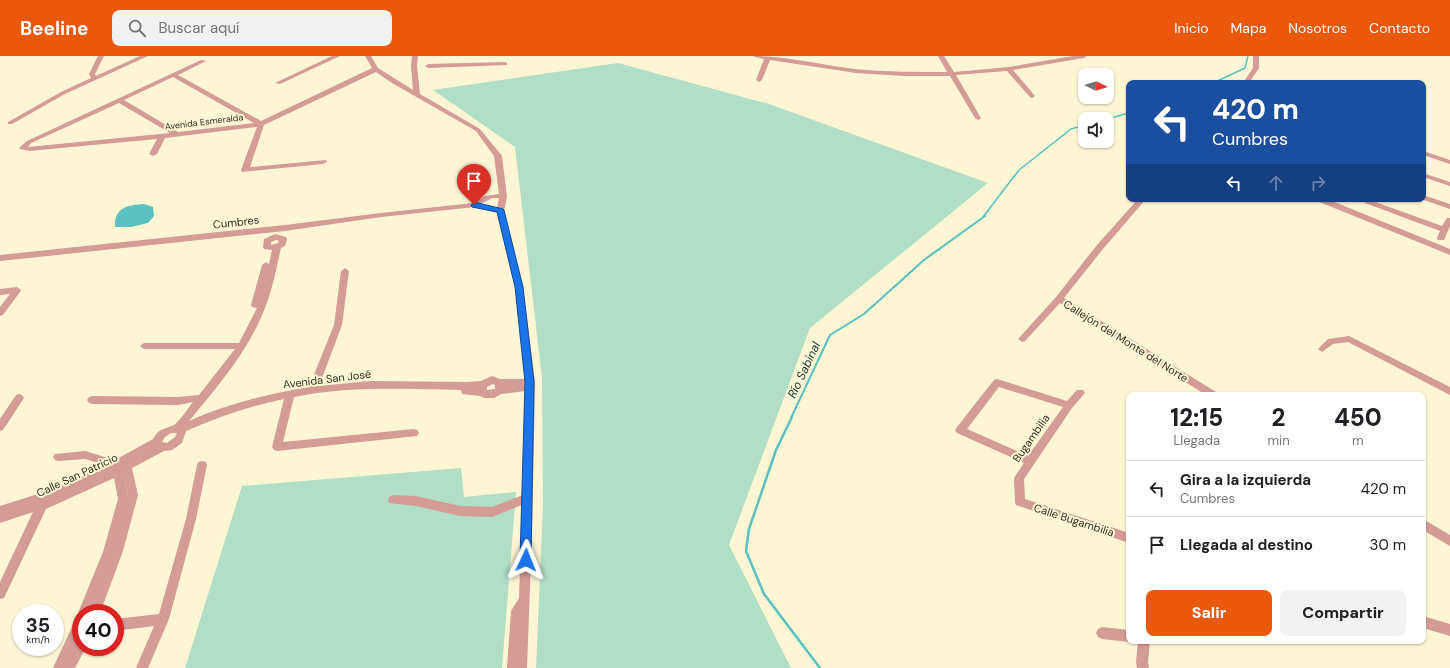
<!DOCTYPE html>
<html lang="es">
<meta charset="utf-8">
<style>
:root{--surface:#fff;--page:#f2f2f2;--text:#202124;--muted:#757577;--line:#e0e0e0;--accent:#ea580c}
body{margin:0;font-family:"DM Sans",sans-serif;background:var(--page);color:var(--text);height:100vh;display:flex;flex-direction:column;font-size:15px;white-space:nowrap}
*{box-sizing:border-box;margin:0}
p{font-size:13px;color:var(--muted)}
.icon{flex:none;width:22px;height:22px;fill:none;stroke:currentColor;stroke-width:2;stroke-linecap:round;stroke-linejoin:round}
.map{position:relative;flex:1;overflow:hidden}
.details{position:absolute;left:1126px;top:336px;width:300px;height:252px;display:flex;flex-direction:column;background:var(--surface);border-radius:8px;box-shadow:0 1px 3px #0004}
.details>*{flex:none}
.guide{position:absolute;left:1126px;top:24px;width:300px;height:122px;border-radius:8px;box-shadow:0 1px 3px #0004;background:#1a4fa0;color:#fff;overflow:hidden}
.needle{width:26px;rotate:95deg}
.tools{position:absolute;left:1078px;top:12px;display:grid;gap:8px}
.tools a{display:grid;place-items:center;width:36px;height:36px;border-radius:8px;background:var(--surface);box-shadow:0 1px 3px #0004;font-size:20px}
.speed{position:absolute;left:12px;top:548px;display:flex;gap:8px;font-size:20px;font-weight:700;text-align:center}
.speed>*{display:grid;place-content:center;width:52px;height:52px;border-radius:50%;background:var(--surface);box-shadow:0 1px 3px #0004;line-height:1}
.speed small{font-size:10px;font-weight:400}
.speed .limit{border:6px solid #d22;background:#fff;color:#111}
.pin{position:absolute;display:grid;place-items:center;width:34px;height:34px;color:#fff;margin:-41px -17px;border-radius:50% 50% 50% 0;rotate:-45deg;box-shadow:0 0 4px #0007}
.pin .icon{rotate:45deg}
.me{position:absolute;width:44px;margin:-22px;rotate:2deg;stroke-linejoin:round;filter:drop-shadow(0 0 3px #0008)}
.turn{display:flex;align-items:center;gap:14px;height:84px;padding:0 20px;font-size:18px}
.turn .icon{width:52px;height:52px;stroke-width:2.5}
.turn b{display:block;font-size:28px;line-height:34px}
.lanes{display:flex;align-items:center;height:38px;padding:0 20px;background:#0003;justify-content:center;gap:20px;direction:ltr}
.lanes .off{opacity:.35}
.eta{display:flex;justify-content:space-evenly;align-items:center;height:68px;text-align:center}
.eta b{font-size:24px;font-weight:800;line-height:28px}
.button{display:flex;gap:8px;margin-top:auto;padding:8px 20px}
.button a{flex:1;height:46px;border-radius:8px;background:var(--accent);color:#fff;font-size:16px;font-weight:800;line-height:46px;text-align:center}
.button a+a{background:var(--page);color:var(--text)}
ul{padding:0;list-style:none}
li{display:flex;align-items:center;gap:12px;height:56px;padding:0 20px;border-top:1px solid var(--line)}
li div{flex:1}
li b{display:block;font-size:15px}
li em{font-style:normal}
header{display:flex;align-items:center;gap:24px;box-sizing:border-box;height:56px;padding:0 20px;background:var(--accent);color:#fff}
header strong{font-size:19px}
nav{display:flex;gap:22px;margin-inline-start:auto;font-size:14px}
.search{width:280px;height:36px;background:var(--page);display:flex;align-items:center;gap:10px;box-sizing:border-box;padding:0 14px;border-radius:8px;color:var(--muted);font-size:15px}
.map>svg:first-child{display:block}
.green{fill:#b0dec7}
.water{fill:#5ac0c0}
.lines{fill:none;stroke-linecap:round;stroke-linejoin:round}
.stream-far2{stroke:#5ac0c0;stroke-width:1.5}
.stream-far1{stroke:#5ac0c0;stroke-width:2}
.stream{stroke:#5ac0c0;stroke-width:2.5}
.minor{fill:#d49b97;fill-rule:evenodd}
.route{fill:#1a73e8;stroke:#114b97}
.labels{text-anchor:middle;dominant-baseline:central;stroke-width:4;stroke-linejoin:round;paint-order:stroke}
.far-street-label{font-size:9px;fill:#312e22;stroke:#fef5d5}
.street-label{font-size:11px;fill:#312e22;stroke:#fef5d5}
.water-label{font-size:12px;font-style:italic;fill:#093a3b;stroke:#fef5d5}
</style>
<header>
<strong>Beeline</strong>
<div class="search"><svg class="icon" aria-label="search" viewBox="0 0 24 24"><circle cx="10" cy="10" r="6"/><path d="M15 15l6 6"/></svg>Buscar aquí</div>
<nav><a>Inicio</a><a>Mapa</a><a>Nosotros</a><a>Contacto</a></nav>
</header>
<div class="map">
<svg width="1450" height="612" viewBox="0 0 1450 612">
<rect width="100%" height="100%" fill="#fef5d5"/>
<path class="green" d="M618,7L769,48L988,127L810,272L729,489L791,612H536L543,450L542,322L515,91L433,34Z
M461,412L464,441L516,436L502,612H185L242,430Z"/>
<path class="water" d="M144,148L153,151L154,160L148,167L131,171H115C114,151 128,149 144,148Z"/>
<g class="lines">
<path class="stream-far2" d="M1213,27L1245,12L1248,0
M1107,63L1129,57
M983,161L1019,114L1071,73L1085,69"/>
<path class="stream-far1" d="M791,362L830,279L864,258L924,204L985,160"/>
<path class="stream" d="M792,361L776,394L749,473L746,495L764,538L820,612"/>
<path class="minor" d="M98,0H104L95,18L96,20L140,0H148L65,38L12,68H8V66L61,36L91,22L89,18Z
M332,0H340L280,28L275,27Z
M365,0H371L378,12L413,34L411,10L412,0H418L417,10L420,38L480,73L502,100L507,141L504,155L523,231L535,326L532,478L527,612H507L511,555L519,542L522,449L492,461L460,460L416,450L389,447L388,444L389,441L393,439L416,440L460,450L492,451L523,439L525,335L501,338L494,342H484L480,340L462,338L461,334C405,333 349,330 294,341L283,386L414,373L417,374L419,377L417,380L277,395L274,394L272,391L284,343C250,350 218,361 186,375L182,387L172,394L164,395L132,412L138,439L123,495L100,557H81V577L78,583L81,582V591H86L75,612H53L77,560L79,559L78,557L103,496L118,443L114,422L46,453L4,542L0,543V526L33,456L0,467V450L44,436L105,409L85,403L58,405L55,404L53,401L55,398L85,395L115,404L153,383C160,371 164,374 174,369C179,366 189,351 193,346L178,349L92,348L89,347L87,344L89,341L92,340L178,341L199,339L235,293H144L140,290L144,287H239L257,252L252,251L251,249L262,209L266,206L269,208L272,194L264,193L263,191L264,183L275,178L286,181L287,183L285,190L281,192C276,214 272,236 263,257C246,298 217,331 189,365C227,348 268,338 309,331L334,269L341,215L345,212L349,215L342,269L319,330L370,325L467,326L481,325L492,320L500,323H525L515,231L497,157L475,151L381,161L285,175L0,205V199L285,169L381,157L473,147L485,140L499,138L494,100L476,75L392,27L376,16L264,69L250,111L326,104L327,106L323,108L242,116L241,114L257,71L165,82L157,98L153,100L149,98L157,83L29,95L20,93L19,92L27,85L201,4L206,5L178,19L261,65L372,12ZM173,21L254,67L178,76L124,44ZM119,47L170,77L28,91L31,87ZM492,142H499L497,152L481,148ZM276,184L279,185L278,187L271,189V186ZM493,328L495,329V333L487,334V331ZM171,377H177L175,381L167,387L162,386L165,381ZM123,418L128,439V440Z
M752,0C787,0 821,9 855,13C886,16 917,16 947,16L938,0H944L954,16L1009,11L1073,0H1087L1084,2L1013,14L1035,40L1032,42L1030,41L1007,15L956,19L981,62L978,64L975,62L950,20H904L856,17L770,4L762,24L759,26L756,24L764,3Z
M1253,0H1259V12L1249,27H1243L1253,12Z
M505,6L507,7V9L428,12L425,10L428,8Z
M1423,95L1450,104V108L1423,99Z
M1423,117L1450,126V130L1423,121Z
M1423,139L1450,148V153L1421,143H1423Z
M1138,143H1146L1103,193L1064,242L1216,336L1218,339H1206L1060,247L1025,285L1022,286L1018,283L1056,241L1097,189Z
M1316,143H1327L1450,193V199L1317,145Z
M1367,143L1442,170L1447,162H1450V170L1444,184H1438L1437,182L1440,175L1365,147L1364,145Z
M17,231L21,234L20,236L3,259L0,260V251L10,238L0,239V233Z
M1349,280L1450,331V339L1348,286L1333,288L1322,296L1318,293L1328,283Z
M997,323L1067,345L1077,334H1083L1085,337L1072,352L1024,423L1025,443L1129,477V487L1016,449L1015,446L1014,422L1024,407L957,377L955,374L957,371L994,324ZM999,331L1063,351L1028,400L967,373Z
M19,338L22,339L24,342L3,374L0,375V363L16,339Z
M202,405L206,406L207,409L196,463L169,563L148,612H136L154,570L115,575V563L159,558L186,463L197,409L198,406Z
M1423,463L1450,479V490L1423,474Z
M1423,560L1450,568V580L1423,572Z
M1102,571L1129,574V585H1131L1129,586L1102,583L1098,581L1096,577L1098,573Z
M1138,585H1150L1148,606L1149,612H1137L1136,606Z"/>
</g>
<path class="route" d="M474,146L503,153L504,154L523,231L534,326L531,504L530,508L526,509L522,508L520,504L525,326L515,231L497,156L472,151L471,149Z"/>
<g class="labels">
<g class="far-street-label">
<text transform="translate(204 66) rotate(-7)">Avenida Esmeralda</text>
</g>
<g class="street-label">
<text transform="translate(236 166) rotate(-6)">Cumbres</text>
<text transform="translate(1126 285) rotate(32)">Callejón del Monte del Norte</text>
<text transform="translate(327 323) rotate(-7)">Avenida San José</text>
<text transform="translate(1031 382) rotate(-55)">Bugambilia</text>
<text transform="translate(77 419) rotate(-25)">Calle San Patricio</text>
<text transform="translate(1074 464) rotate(18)">Calle Bugambilia</text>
</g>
<g class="water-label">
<text transform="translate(804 314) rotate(-65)">Río Sabinal</text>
</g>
</g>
</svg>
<div class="tools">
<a><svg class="needle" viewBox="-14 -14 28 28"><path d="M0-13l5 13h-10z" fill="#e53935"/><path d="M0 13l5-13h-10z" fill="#757577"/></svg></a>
<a><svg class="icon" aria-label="sound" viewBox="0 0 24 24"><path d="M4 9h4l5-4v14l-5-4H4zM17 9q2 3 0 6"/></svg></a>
</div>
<div class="speed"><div>35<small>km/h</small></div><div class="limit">40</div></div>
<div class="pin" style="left:474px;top:149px;background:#d93025"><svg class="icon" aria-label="arrive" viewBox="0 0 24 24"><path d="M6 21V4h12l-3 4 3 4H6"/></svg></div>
<svg class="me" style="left:526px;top:504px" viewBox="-20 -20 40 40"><path d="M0-17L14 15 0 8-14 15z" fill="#1a73e8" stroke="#fff" stroke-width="4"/></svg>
<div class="guide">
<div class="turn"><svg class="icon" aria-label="left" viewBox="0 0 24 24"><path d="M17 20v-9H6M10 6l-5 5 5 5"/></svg><div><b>420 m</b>Cumbres</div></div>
<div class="lanes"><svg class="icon" aria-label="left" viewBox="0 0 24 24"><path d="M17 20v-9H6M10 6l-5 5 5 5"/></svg><svg class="icon off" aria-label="ahead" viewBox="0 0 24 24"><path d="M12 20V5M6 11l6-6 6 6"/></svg><svg class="icon off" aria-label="right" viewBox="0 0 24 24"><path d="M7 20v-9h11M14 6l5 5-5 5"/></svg></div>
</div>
<section class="details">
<div class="eta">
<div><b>12:15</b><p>Llegada</p></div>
<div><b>2</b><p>min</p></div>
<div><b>450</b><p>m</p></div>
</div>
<ul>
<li><svg class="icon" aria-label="left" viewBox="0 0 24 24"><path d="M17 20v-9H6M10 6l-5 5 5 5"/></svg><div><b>Gira a la izquierda</b><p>Cumbres</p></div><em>420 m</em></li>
<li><svg class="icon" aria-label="arrive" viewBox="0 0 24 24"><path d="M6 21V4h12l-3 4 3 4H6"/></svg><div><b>Llegada al destino</b></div><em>30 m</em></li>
</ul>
<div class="button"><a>Salir</a><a>Compartir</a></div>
</section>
</div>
